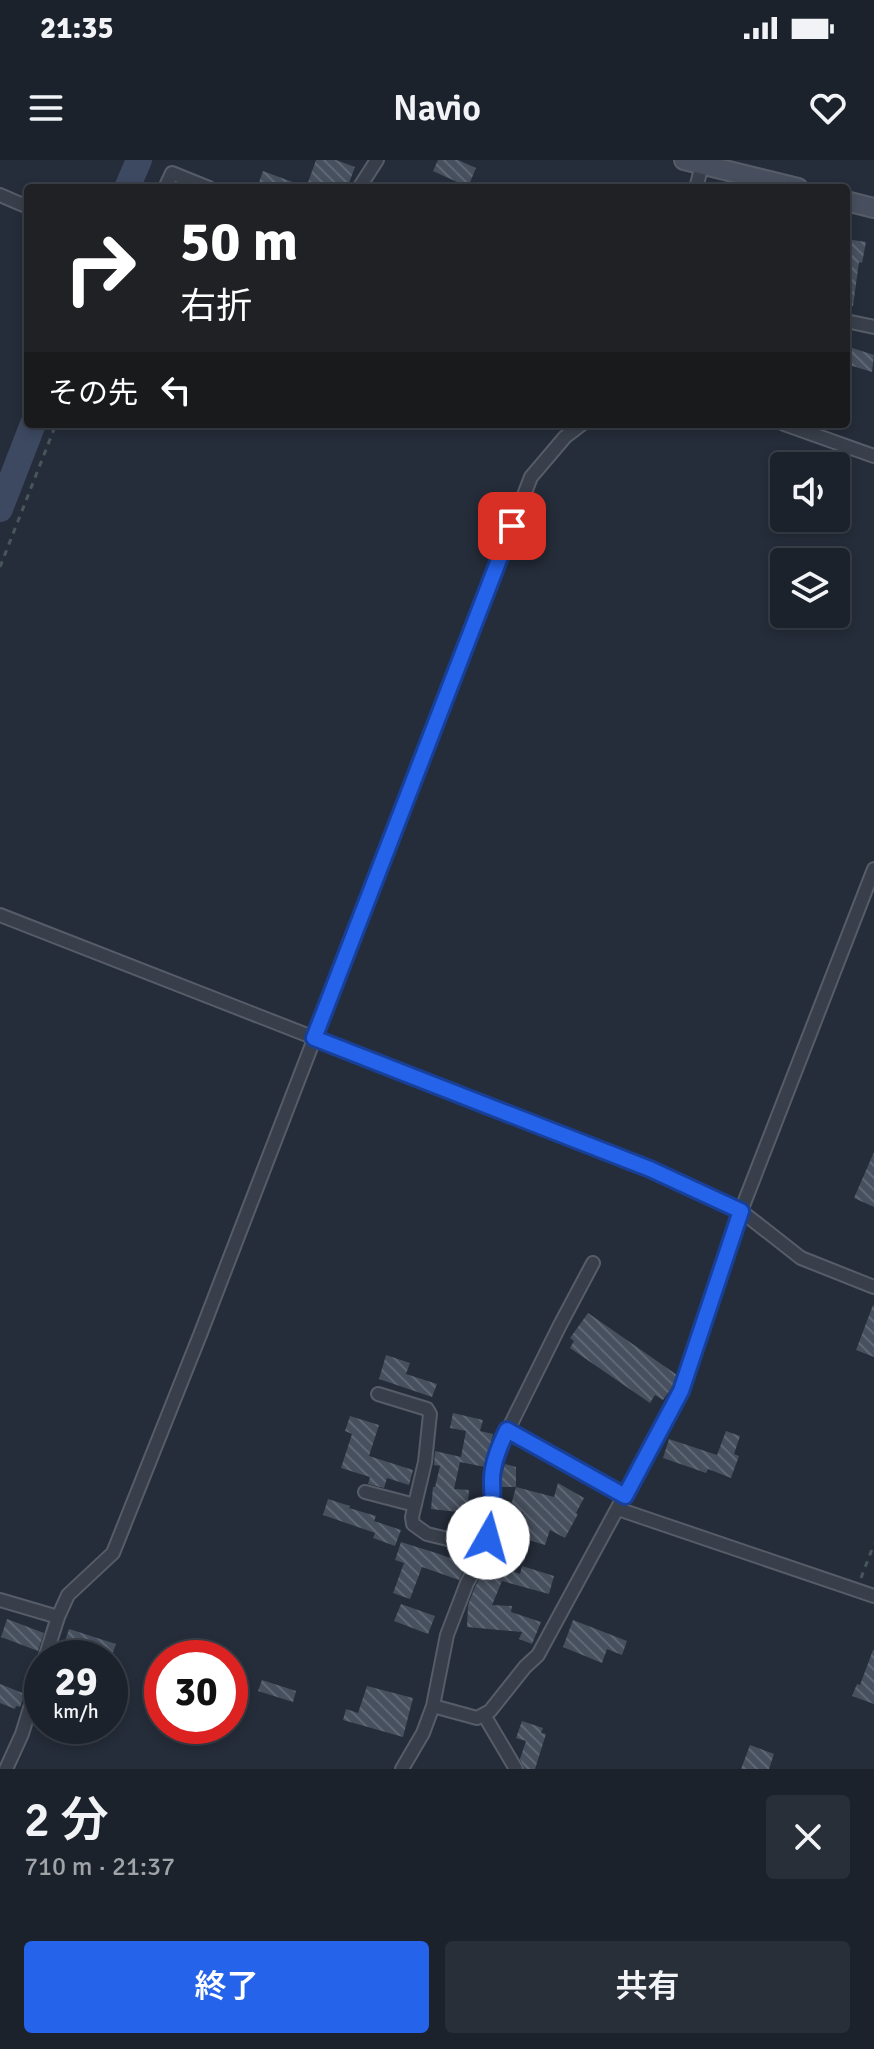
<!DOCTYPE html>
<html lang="ja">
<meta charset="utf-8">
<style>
:root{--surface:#1c222c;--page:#292f38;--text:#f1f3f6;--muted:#a0a4a9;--line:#3a3f48;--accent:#2563eb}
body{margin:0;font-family:Signika,"Noto Sans JP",sans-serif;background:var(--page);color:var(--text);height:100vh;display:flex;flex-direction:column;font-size:30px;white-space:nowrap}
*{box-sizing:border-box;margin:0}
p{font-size:26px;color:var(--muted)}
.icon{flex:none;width:44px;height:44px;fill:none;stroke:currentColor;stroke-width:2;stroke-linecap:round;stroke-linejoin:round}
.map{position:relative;height:1609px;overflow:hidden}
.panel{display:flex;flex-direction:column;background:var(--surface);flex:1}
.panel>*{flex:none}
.hud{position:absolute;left:24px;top:24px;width:826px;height:244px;border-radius:8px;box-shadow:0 4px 12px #0003,0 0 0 2px var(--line);background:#202124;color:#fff;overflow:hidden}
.fabs{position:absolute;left:770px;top:292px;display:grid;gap:16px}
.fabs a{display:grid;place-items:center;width:80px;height:80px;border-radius:8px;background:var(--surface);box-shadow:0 4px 12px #0003,0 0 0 2px var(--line);font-size:40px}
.speed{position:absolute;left:24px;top:1480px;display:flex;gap:16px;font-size:40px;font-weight:700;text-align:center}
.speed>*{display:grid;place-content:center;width:104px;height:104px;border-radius:50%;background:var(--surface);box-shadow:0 4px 12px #0003,0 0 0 2px var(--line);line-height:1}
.speed small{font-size:20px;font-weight:400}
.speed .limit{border:12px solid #d22;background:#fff;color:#111}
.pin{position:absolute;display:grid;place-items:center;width:68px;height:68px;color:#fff;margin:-34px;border-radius:16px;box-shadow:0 4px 12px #0006}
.me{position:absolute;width:88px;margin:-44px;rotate:7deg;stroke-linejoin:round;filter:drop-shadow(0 0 6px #0008)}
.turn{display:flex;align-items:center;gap:28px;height:168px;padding:0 24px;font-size:36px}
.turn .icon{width:104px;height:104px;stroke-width:2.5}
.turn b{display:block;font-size:56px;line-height:68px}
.then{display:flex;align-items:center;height:76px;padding:0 24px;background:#0003;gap:16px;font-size:30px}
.round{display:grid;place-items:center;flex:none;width:84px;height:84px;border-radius:8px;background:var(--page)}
.summary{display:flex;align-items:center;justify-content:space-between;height:136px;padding:0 24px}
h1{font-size:48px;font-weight:600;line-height:60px}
.action{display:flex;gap:16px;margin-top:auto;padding:16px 24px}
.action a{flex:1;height:92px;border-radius:8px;background:var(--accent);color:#fff;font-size:32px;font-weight:600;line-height:92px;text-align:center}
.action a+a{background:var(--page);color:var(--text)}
.status{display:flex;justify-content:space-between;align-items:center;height:56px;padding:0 40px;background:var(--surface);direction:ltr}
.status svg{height:22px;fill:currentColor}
header{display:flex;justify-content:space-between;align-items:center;height:104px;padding:0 24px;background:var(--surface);font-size:36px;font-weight:600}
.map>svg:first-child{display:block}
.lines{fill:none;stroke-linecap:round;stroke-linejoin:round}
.river{stroke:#3d4961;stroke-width:26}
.building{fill:url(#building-back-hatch)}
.minor-casing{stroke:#575d68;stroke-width:16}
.secondary-casing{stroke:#575d68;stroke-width:22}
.path{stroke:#47565a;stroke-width:3;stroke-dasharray:6 6;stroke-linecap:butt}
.minor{stroke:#393f4a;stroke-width:12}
.secondary{stroke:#474e5d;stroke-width:18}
.route-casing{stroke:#184099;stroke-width:20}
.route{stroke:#2563eb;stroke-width:14}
</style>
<div class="status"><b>21:35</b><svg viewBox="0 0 49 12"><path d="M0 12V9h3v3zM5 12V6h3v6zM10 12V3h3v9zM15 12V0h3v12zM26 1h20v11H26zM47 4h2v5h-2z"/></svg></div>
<header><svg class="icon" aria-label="menu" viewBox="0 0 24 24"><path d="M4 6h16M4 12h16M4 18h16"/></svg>Navio<svg class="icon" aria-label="heart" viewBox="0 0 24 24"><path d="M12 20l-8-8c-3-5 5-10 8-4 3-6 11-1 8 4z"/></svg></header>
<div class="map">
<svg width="874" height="1609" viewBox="0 0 874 1609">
<defs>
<pattern id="building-back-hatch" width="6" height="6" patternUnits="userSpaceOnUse" patternTransform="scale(2)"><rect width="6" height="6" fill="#47505e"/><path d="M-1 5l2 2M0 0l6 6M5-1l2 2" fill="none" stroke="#5f6774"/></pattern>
</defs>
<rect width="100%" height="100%" fill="#252d3a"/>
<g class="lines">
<path class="river" d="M127,28L139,0
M0,349L33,264"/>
</g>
<path class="building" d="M316,0H336L355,7L347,28H306Z
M438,0H458L476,8L468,27L433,11Z
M263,11L306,27V28H257Z
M846,79L866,82L862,103L859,102L853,146L846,145Z
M846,186L874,195L872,212L846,204Z
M874,992V1047L854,1038Z
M873,1145L874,1146V1197L856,1190Z
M588,1153L677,1215L674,1224L663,1240L655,1235L650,1243L570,1188L574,1181L570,1178Z
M386,1195L410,1203L406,1214L437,1224L432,1237L379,1219Z
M453,1253L483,1260L480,1271L493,1274L485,1307L460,1302L454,1329L469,1330L467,1353L431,1349L433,1327H435L440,1306L434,1305L435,1291L461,1297L466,1271L450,1268Z
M350,1256L379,1265L369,1296L413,1310L409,1325L387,1318L384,1328L368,1324L370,1317L341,1308L352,1274L345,1271Z
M726,1271L740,1276L734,1294L739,1296L731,1318L708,1309L706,1313L663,1298L669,1279L717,1295Z
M505,1304L516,1307V1327L554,1337L558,1323L584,1338L576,1353L578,1354L565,1378L550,1370L545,1385L515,1376L523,1352L510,1349L516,1327H501V1318Z
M328,1339L350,1346L349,1348L376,1356L374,1361L401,1370L395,1386L373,1378L375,1373L323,1355Z
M401,1382L436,1393L467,1404L459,1420L422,1407L410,1439L393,1433L404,1403L395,1400Z
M489,1401L520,1414L522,1406L554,1416L549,1434L502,1421L492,1445L512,1446L511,1452L541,1462L532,1484L519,1479L522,1472L467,1467L468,1445L475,1427Z
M401,1444L435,1456L428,1474L394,1461Z
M7,1459L44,1473L38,1491L1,1477Z
M573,1460L627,1481L622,1495L607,1489L602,1503L563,1487Z
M69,1469L116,1484L111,1498H98L63,1487Z
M873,1490H874V1544L852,1536L857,1524L860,1525Z
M262,1520L296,1531L293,1542L258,1531Z
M0,1524L25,1534L20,1547L16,1546L15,1549L0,1543Z
M367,1526L413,1538L403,1577L343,1560L346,1549L358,1553Z
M522,1561L543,1568L541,1573L546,1574L535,1609H525L520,1599L526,1581L516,1578Z
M750,1585L774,1594L769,1609H741Z"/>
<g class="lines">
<g class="minor-casing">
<path id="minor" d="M165,28L172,13L209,28
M359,28L377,0
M696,28L702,5
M0,35L28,47
M846,161L874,167
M784,264L874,296
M0,755L650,1009L741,1051L801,1098L874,1127
M378,1234L427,1249L430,1254L425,1302L412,1357L413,1364L427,1374L485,1388
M507,1270L625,1336
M365,1332L415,1345
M618,1349L874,1436
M0,1440L58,1457
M45,1498L58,1457L68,1435L113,1393L200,1175L531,317L565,277L582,264
M433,1546L477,1558L490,1551L525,1507L538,1495L681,1231L741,1051L874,709
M484,1555L516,1609
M6,1609L22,1574L42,1509
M402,1609L423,1573L433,1546L447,1475L467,1423L481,1398L492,1368V1317L501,1284L560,1165L593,1103"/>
</g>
<g class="secondary-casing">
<path id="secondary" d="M684,0L798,28
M846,41L874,48"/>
</g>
<path class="path" d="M0,407L56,264
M861,1418L874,1384"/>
<use href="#minor" class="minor"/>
<use href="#secondary" class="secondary"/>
</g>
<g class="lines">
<g class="route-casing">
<path id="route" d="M488,1378C495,1359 492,1340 492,1320C492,1303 500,1285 507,1270L625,1336L681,1231L741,1051L650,1009L314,878L512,366"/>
</g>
<use href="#route" class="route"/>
</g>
</svg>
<div class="fabs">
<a><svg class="icon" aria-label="sound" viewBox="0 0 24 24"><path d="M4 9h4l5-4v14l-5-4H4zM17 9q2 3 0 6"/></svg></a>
<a><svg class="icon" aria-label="layers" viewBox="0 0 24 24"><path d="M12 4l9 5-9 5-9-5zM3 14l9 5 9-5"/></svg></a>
</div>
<div class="speed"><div>29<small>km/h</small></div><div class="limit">30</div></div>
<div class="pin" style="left:512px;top:366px;background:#d93025"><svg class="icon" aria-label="arrive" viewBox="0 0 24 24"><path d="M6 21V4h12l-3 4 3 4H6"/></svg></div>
<svg class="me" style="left:488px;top:1378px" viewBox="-20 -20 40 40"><circle r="19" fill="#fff"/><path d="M0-13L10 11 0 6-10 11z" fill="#2563eb"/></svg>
<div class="hud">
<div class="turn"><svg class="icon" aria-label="right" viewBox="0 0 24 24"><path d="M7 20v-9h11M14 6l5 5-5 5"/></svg><div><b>50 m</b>右折</div></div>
<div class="then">その先<svg class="icon" aria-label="left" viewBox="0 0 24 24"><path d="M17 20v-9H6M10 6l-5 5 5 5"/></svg></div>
</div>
</div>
<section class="panel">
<div class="summary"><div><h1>2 分</h1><p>710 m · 21:37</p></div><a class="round"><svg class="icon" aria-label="close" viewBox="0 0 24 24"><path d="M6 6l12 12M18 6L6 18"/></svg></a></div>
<div class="action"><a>終了</a><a>共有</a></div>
</section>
